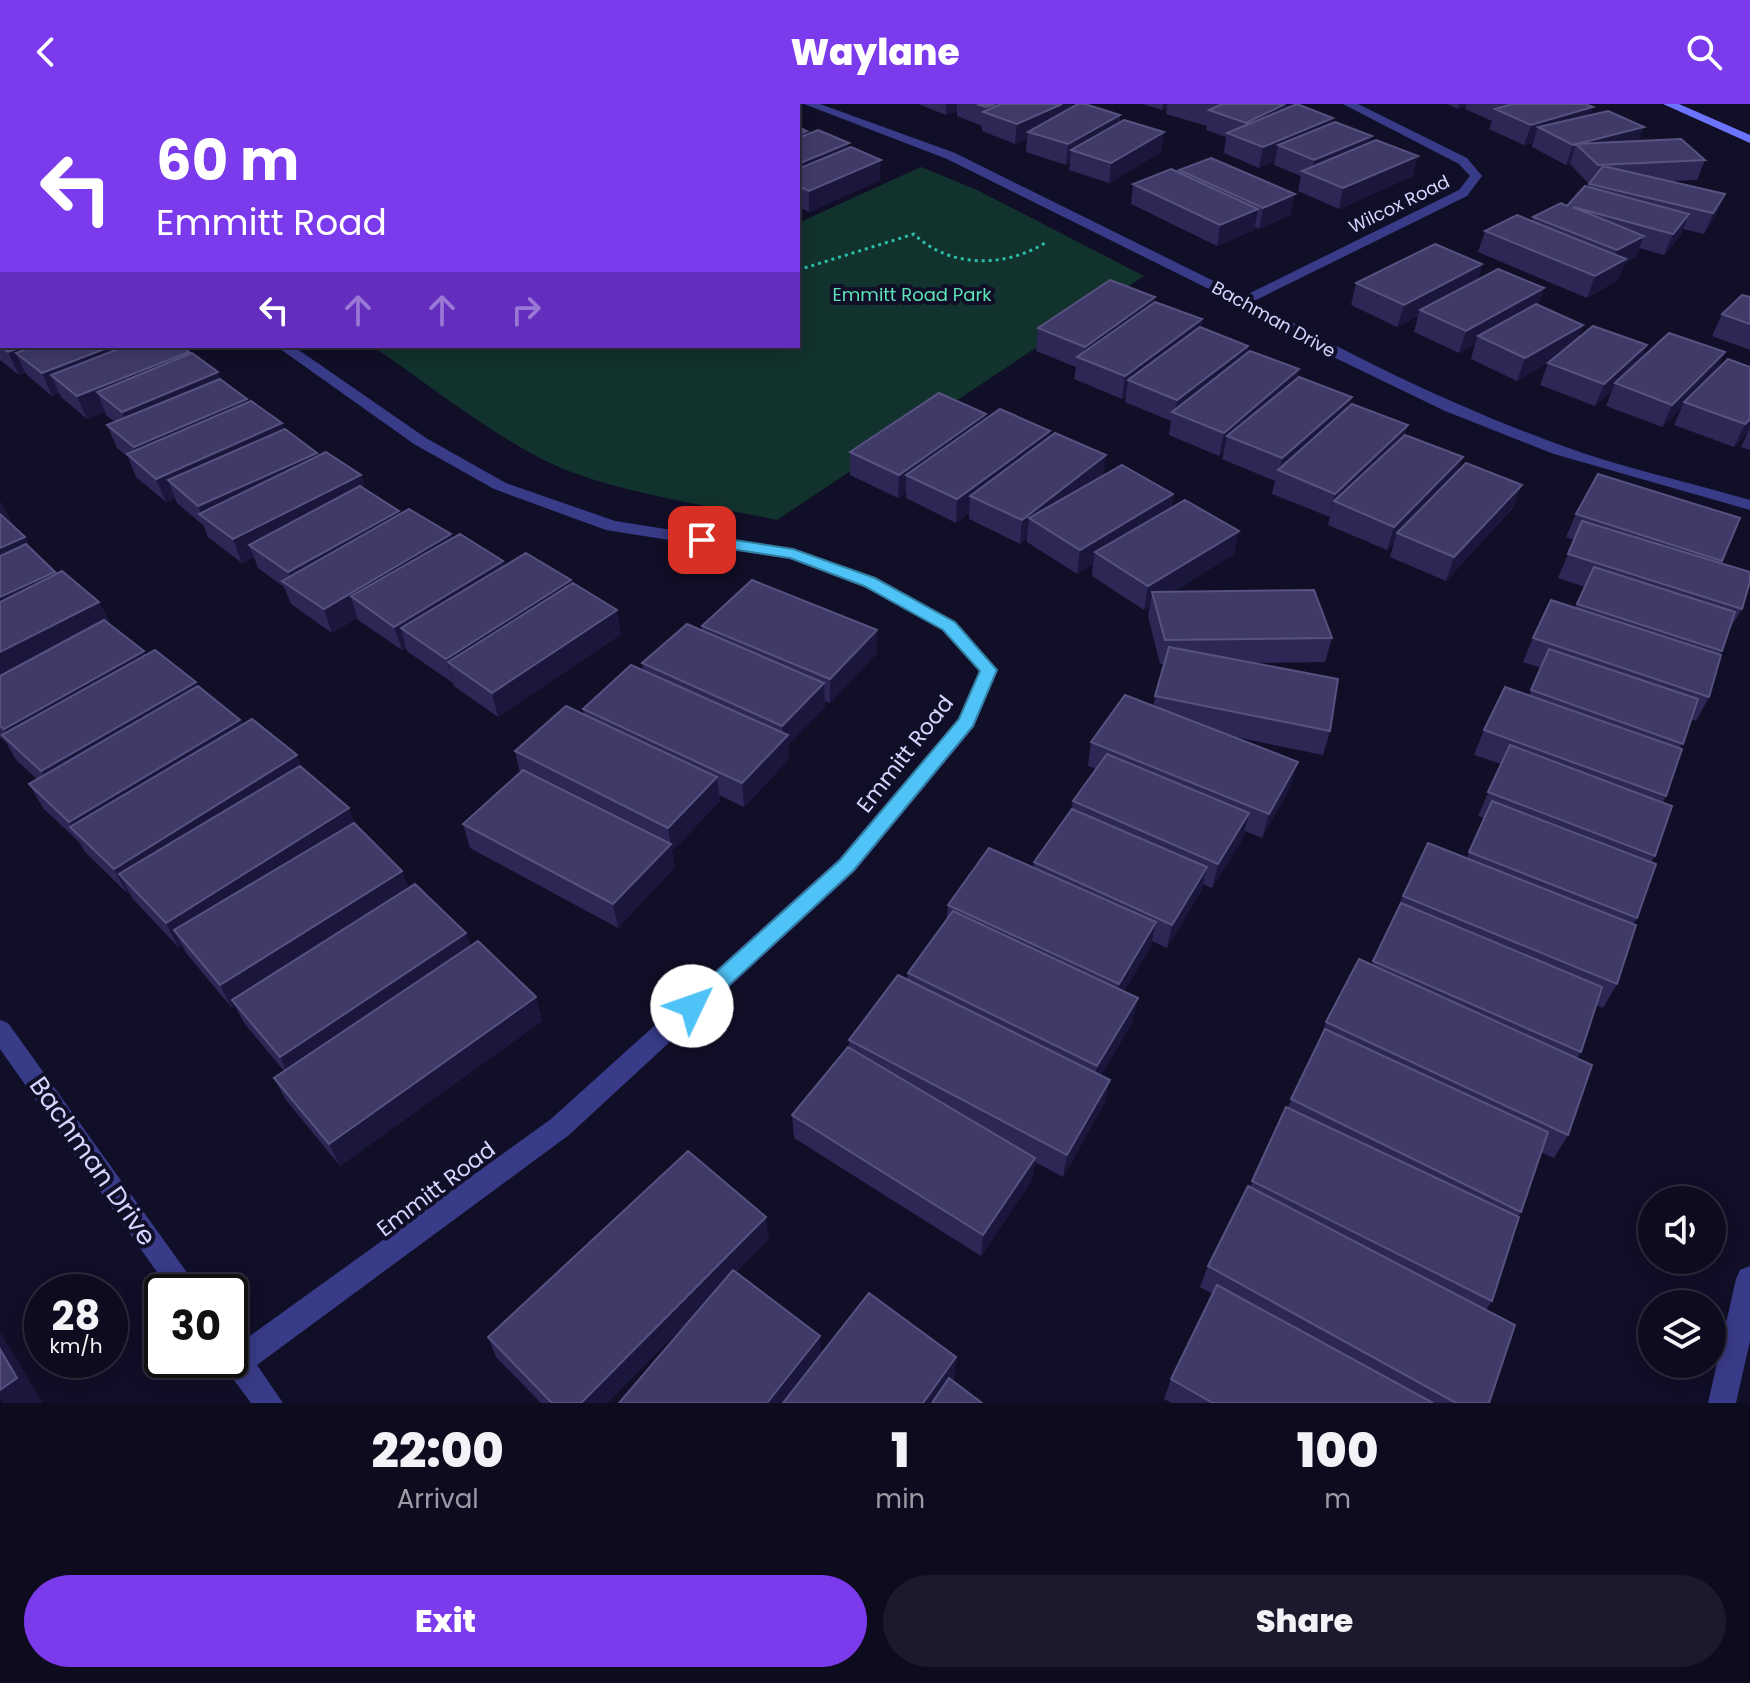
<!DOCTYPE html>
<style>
:root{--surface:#0d0b1e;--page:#1b192b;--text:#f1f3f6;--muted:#9a9ba4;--line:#2d2b3c;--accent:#7c3aed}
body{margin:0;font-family:Poppins,sans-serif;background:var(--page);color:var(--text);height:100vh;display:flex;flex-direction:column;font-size:30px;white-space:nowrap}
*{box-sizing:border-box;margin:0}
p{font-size:26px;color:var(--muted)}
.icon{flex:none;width:44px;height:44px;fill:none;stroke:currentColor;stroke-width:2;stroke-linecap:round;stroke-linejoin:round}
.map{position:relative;height:1299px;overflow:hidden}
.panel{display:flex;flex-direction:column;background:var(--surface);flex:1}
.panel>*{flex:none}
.top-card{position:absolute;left:0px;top:0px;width:800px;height:244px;box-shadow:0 4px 20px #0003,0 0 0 2px var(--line);background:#7c3aed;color:#fff;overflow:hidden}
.controls{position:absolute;left:1638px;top:1082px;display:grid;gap:16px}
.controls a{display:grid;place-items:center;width:88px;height:88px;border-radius:50%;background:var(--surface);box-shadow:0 4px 20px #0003,0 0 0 2px var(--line);font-size:40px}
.speed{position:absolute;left:24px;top:1170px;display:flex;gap:16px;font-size:40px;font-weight:700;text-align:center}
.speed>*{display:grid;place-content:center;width:104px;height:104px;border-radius:50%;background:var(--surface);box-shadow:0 4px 20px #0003,0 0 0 2px var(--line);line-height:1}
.speed small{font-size:20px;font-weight:400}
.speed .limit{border:4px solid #111;border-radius:12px;background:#fff;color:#111}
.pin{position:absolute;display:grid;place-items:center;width:68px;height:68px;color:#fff;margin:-34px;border-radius:16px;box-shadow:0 4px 12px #0006}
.me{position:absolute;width:88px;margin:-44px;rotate:48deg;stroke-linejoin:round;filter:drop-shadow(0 0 6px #0008)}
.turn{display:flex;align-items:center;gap:28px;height:168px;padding:0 24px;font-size:36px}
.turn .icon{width:104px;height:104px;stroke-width:2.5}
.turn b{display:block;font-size:56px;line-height:68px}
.lanes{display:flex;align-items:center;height:76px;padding:0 24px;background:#0003;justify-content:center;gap:40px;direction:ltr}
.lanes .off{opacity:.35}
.eta{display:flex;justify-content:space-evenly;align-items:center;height:136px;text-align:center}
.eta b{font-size:48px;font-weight:800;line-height:56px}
.primary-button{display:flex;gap:16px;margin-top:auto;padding:16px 24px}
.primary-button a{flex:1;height:92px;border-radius:48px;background:var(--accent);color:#fff;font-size:32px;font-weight:800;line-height:92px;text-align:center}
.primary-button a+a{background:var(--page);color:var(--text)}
header{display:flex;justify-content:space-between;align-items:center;height:104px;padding:0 24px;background:var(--accent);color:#fff;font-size:36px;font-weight:800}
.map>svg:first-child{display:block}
.green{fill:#12322e}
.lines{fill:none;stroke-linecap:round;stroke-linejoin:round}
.path{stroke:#2cbda9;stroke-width:3;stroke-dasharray:3 4;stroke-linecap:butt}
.street{fill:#383b88;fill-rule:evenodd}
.secondary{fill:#6c74ff;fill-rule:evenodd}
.wall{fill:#2d2756}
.shaded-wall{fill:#1a163c}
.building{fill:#3f3a68;stroke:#575280;stroke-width:2}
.route{fill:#4fc3f7;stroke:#337fa1;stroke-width:2}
.labels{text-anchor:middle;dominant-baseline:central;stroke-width:8;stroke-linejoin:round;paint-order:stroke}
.far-street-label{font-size:18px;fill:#d7d5ff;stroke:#110f28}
.far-park-label{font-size:18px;fill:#5de4b8;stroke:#110f28}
.street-label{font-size:22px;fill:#d7d5ff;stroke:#110f28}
.near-street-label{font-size:26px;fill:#d7d5ff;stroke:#110f28}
</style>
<header><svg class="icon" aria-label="back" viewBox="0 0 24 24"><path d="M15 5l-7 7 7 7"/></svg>Waylane<svg class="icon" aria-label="search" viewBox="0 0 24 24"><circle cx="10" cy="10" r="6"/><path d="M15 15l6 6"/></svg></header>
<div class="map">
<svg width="1750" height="1299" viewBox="0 0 1750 1299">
<rect width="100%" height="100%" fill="#110f28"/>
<path class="green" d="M921,63L977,86L1144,172L777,416C710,402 639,392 574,369C508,345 432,282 372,242H798V119Z"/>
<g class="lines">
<path class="path" d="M798,166L914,130C949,164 1004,164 1045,139"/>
<path class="street" d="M415,0H431L413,2Z
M804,0H820L955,49L1244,192L1459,86L1470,72L1459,60L1343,0H1358L1467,54L1482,72L1467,92L1254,197C1354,254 1455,303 1563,342C1623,364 1688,378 1750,396V406L1554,350L1445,307L1323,248L1239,200L947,55Z
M0,40L2,41V49L0,48Z
M2,141V149L0,150V142Z
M276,242H293L426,334L506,379L615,417L793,445L875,474L955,518L998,566L974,623L855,767L569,1031L257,1261L283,1299H251L219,1256H230V1235L240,1239L551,1015L839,755L958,615L979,567L943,526L863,482L790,455L606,426L494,385L414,340Z
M0,916L8,919L201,1188H171L0,945Z
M1750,1162V1237L1736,1299H1708L1736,1175L1740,1166Z"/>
<path class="secondary" d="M1663,0H1679L1750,31V39Z"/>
</g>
<path class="wall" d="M30,0H91L86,2H34Z
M136,0H328L321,2H129Z
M481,0H652V2H481Z
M918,0H1076V1L1120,11V18L1161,48L1109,79L1069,66L1070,58L1066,61L1026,48L1027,35L1015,40L982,27V22L957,12V7L946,11Z
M1143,0H1295V1L1333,14L1332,19L1372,32L1370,38L1413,72L1339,105L1298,87L1301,72L1274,61L1275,57L1259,64L1224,49L1226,33L1206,26L1207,22L1166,10L1167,3L1162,6Z
M1447,0H1585L1590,11L1638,37L1705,56L1697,76L1670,77L1725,90L1716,111L1704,130L1683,125L1681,131L1664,151L1639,144L1636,153L1625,159L1618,176L1587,194L1478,148L1485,127L1532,117L1533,113L1567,102L1588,83L1589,80L1570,60L1566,61L1532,43L1533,39L1524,41L1489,25L1492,17L1465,5L1466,2L1458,5Z
M798,23L808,30L849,44L880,76L809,108L798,102Z
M1179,66L1290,111L1259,125L1255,123L1254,126L1217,142L1131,100L1133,80L1179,69Z
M0,158L190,250L247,295L248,298L282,319L284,325L317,349L318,352L361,371L365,385L399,407L400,410L452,435L504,462L572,480L621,530L498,613L454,582L453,579L408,548L406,544L402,546L358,516L357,514L332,529L291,500L284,483L258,464L254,453L242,459L208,433L204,422L177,399L175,394L166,398L136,373L128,353L117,344L107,321L115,318L106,311L105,308L87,315L61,293L59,289L52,292L27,271L25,268L19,271L0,256Z
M1482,160L1478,176L1544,184L1538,202L1579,233L1641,255L1717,266L1750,263V346L1741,343L1748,328L1734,343L1674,321L1682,303L1662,323L1606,302L1612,287L1595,302L1540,281L1548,259L1517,277L1471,255L1475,240L1459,249L1414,228L1418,212L1397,223L1351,201L1356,179Z
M1750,193V246L1712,232L1722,210Z
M1154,198L1202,215L1201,224L1248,242L1247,249L1299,265L1297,274L1405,331L1513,404L1446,477L1390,453L1394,439L1387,446L1328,421L1330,413L1272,390L1275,377L1222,355L1224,348L1219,352L1169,331L1171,317L1125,298L1126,292L1122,295L1074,275L1076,263L1036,247L1038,224Z
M986,315L1050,327L1049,334L1103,372L1173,390L1171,404L1239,427L1234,450L1173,488L1332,534L1325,558L1253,559L1330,627L1323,651L1235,633L1291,682L1262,734L1245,727L1243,734L1212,784L1203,780L1201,787L1167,844L1152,837L1151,842L1124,887L1133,917L1101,971L1105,998L1063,1073L1035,1058L1032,1076L981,1152L794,1034L792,1011L849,944V936L907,875L908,869L947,815L948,801L1033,763L1034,758L1071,706L1073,697L1096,665L1088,662L1091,638L1153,602L1164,560H1160L1148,512L1150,502L1144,506L1092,472L1093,460L1077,470L1027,438V434L1020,440L969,415V409L956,419L906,394V389L898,394L850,371V348Z
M0,398L14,423L25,433L30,444L56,470L99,498L110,520L146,551L198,582L240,616L242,620L302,663L355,720L402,767L408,784L466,829L470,842L536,893L542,917L340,1062L286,996L274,974L284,967L244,919L235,902L232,904L186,849L182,841L178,843L132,794L129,788L127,789L84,747L79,738L43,704L29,680L37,675L16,656L6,638L0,633Z
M1576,410L1722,457L1721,459L1742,505L1728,528L1720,551L1709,593L1696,617L1691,615L1680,644L1666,692L1663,698L1655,752L1651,758L1637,814L1633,820L1617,880L1603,904L1596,901L1581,948L1577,954L1568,1031L1554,1054L1541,1048L1521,1108L1518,1113L1492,1197L1486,1206L1489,1299H1172L1164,1295L1171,1275L1213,1190L1200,1183L1208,1162L1250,1083L1320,935L1326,918L1372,861L1403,792L1467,754L1484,714L1478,712L1501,660L1474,651L1484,626L1529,591L1541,564L1523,558L1533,534L1575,504L1585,483L1558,474L1574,436L1566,433Z
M702,522L877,549L830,599L825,597V603L788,641L789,655L744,703L719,691L720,697L672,747L674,764L618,824L470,744L463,720L520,669L515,647L584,610L583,605L643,566L642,559L702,526Z
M769,1135L736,1168L821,1250L956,1253L954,1273L952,1276L619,1299L699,1206L607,1299H541L496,1253L488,1233Z"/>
<path class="shaded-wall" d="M45,0H91L86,2H46Z
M263,0H302L303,2H264Z
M308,0H328L321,2H308Z
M618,0H652V2H618Z
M946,0H957V7L946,11Z
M1062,0H1076L1075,13L1028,28L1027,35L1015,40L1017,20Z
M1163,0H1168L1167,3L1162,6Z
M1285,0H1295L1292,14L1243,35L1246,19Z
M1459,0H1467L1466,2L1458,5Z
M1593,3L1586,23H1538L1533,39L1524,41L1531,21Z
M1120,11L1118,31L1071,46L1070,58L1066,61L1068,40Z
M1333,14L1329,34L1278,41L1275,57L1259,64L1263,43Z
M1644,23L1636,43L1576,40L1570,60L1566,61L1573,41Z
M1164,28L1161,48L1109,79L1111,59Z
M1372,32L1367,52L1311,70L1314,56Z
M849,39L850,59L798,80V60Z
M1418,52L1413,72L1339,105L1343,84Z
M881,56L880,76L809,108V87Z
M2,86V110H0V87Z
M1295,90L1290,111L1259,125L1263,104Z
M1725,90L1716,111L1704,130L1713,109Z
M1258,105L1254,126L1217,142L1220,121Z
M1689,110L1681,131L1664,151L1673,130Z
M1644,132L1636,153L1625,159L1618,176L1587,194L1595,172L1610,164L1617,146Z
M1482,160L1476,182L1420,206L1418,212L1397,223L1404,201Z
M1544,184L1537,206L1478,232L1475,240L1459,249L1466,227Z
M1155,193L1152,215L1083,255L1085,243Z
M1202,215L1198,238L1128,276L1126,292L1122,295L1125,272Z
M1583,221L1575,243L1517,277L1525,254Z
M1647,241L1638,263L1615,279L1612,287L1595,302L1604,280Z
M25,242H93L16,249L25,268L19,271L8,248Z
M112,242H166L51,271L59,289L52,292L42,269Z
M1248,242L1244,264L1175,309L1177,296Z
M189,248L197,270L97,288L105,308L87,315L77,292Z
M1725,248L1715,271L1684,298L1682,303L1662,323L1672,301Z
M1299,265L1294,288L1227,332L1224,348L1219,352L1224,329Z
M218,268L226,291L132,331L122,308Z
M1352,293L1346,316L1279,367L1282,354Z
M247,295L254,318L142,363L134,343Z
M986,310L985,333L906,371V389L898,394L899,371Z
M1750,315V323L1748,328L1734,343L1745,320Z
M282,319L289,342L168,376L175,394L166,398L156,375Z
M1408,321L1401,344L1334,397L1329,413L1335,390Z
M1050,327L1048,350L970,392L969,409L956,419L957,395Z
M317,349L324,372L202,412L198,402Z
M1106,351L1103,375L1029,414L1027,434L1020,440L1022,416Z
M1463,353L1455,377L1397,429L1394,439L1387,446L1394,423Z
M361,371L367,394L249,441L254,453L242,459L233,435Z
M1522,381L1513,404L1446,477L1454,453Z
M1173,390L1169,413L1095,448L1093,460L1077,470L1080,446Z
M2,399L14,423L0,429V400Z
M399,407L406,430L294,485L288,468Z
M1239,427L1234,450L1155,499L1152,488L1150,502L1144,506L1148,482Z
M451,430L457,454L351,492L357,514L332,529L324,505Z
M25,433L36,457L0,474V444Z
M503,457L508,481L401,524L406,544L402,546L394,523Z
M55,468L67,492L0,523V493Z
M571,476L575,500L448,558L453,579L446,555Z
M99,498L110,522L0,579V548Z
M617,506L621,530L498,613L492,589Z
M877,526V549L830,599V575Z
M144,547L155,571L14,643L4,625Z
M196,578L207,602L55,691L41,667Z
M824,579L825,603L788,641L789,655L744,703L742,679L783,636L782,622Z
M240,616L250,640L75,727L69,718Z
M297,651L306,675L119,770L129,788L127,789L114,765Z
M1298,658L1291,682L1262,734L1269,710Z
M717,673L720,697L672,748L668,724Z
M349,704L358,728L174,826L182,841L178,843L166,819Z
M1249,709L1243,734L1212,784L1218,760Z
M671,740L674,764L618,824L613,800Z
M1207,763L1201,787L1167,844L1172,821Z
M402,767L411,791L232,896L235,902L232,904L220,881Z
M1156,818L1151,842L1114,904L1119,880Z
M466,829L474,853L291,976L280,953Z
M536,893L542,917L340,1062L329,1040Z
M1138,894L1133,917L1093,985L1097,962Z
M1110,976L1105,998L1063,1073L1067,1051Z
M1035,1054L1032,1076L981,1152L983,1131Z
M766,1113L769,1135L607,1299H581Z
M0,1228L43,1299H3L0,1294Z
M820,1232L821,1252L785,1299H767Z
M956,1253L954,1273L936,1299H923Z"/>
<path class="building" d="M136,0H183L187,2H129Z
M196,0H252L256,2H199Z
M486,0H550L554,2H490Z
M555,0H606L601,2H560Z
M677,0H741L735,2H671Z
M746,0H757L762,2H741Z
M977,0H995L986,3Z
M1001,0H1062L1017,20L983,8Z
M1078,0H1085L1120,11L1068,40L1028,28Z
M1222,0H1285L1246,19L1209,6Z
M1297,0L1333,14L1263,43L1227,29Z
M1513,0H1585L1593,3L1531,21L1495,5Z
M1608,7L1644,23L1573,41L1538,23Z
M1124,16L1164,28L1111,59L1071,46Z
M1335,18L1372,32L1314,56L1278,41Z
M798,23L807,27L798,30Z
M818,26L849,39L798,60V34Z
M1681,35L1705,56L1598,61L1576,40Z
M1376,36L1418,52L1343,84L1302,67Z
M851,43L881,56L809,87L798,82V65Z
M1211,54L1295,90L1263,104L1179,66Z
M1603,62L1725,90L1713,109L1589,80Z
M1171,65L1258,105L1220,121L1133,80Z
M1585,82L1689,110L1673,130L1573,103L1644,132L1617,146L1533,113L1561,99L1567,102Z
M1517,111L1626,155L1595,172L1485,127Z
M1435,140L1482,160L1404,201L1356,179Z
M2,157V183H0V158Z
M1498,165L1544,184L1466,227L1420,206Z
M1110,176L1155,193L1085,243L1038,224Z
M2,188V215L0,216V189Z
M1742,191L1750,193V220L1722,210Z
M1155,198L1202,215L1125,272L1077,253Z
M1536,200L1583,221L1525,254L1478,232Z
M0,221H2V242H25L8,248L0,242Z
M1593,222L1647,241L1604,280L1548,259Z
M1200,223L1248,242L1177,296L1128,276Z
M1669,229L1725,248L1672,301L1615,279Z
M34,242H112L42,269L16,249Z
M126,242H181L189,248L77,292L51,271Z
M1250,247L1299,265L1224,329L1172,308Z
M192,249L218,268L122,308L97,288Z
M1728,255L1750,263V315L1745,320L1684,298Z
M1299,273L1352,293L1282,354L1227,332Z
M220,275L247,295L134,343L107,321Z
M939,289L986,310L899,371L850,348Z
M251,297L282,319L156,375L127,350Z
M1352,300L1408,321L1335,390L1278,366Z
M1000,305L1050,327L957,395L906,371Z
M285,325L317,349L198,402L168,376Z
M1055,329L1106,351L1022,416L970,392Z
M1405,331L1463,353L1394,423L1334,397Z
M326,348L361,371L233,435L199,410Z
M1466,359L1522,381L1454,453L1397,429Z
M1122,361L1173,390L1080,446L1029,414Z
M1598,370L1740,414L1722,457L1576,410Z
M360,382L399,407L288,468L249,441Z
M1185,396L1239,427L1148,482L1095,448Z
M409,405L451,430L324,505L282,477Z
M0,410L25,433L0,444Z
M1582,417L1750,468V477L1742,505L1568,450Z
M460,430L503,457L394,523L351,492Z
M26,440L55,468L0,493V452Z
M526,449L571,476L446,555L401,524Z
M1594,463L1735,508L1722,547L1577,500Z
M62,467L99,498L0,548V498Z
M752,476L877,526L830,575L702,522Z
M573,479L617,506L492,589L448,558Z
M1314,486L1332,534L1165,536L1152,488Z
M1551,496L1721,551L1709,593L1533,534Z
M104,516L144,547L4,625L0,622V572Z
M687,520L824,579L782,622L642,559Z
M1169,543L1338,575L1330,627L1155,592Z
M1549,545L1698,595L1683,640L1531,586Z
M155,546L196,578L41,667L2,631Z
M631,561L788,631L742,679L583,605Z
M198,582L240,616L69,718L29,680Z
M1505,583L1682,645L1666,692L1484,626Z
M1125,591L1298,658L1269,710L1091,638Z
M566,602L717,673L668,724L515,647Z
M252,615L297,651L114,765L70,723Z
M1510,641L1672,702L1655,752L1488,688Z
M1107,650L1249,709L1218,760L1073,697Z
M300,662L349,704L166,819L119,770Z
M523,666L671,740L613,800L463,720Z
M1492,697L1656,760L1637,814L1469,748Z
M1072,705L1207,763L1172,821L1034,758Z
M354,719L402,767L220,881L174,826Z
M1428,739L1636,821L1617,880L1403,792Z
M989,744L1156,818L1119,880L948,801Z
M415,780L466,829L280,953L232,896Z
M1401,799L1602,883L1581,948L1373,857Z
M953,807L1138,894L1097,962L908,869Z
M478,837L536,893L329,1040L274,974Z
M1359,855L1592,961L1568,1031L1326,918Z
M898,871L1110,976L1067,1051L849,936Z
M1325,925L1548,1028L1521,1108L1291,995Z
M848,943L1035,1054L983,1131L792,1011Z
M1286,1003L1519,1113L1492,1197L1252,1077Z
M688,1047L766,1113L581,1299H552L488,1233Z
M1248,1082L1515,1221L1489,1299H1456L1208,1162Z
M733,1166L820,1232L767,1299H619Z
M1217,1181L1433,1299H1213L1171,1275Z
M869,1189L956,1253L923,1299H783Z
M0,1245L17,1274L0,1286Z
M949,1274L982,1299H932Z"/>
<path class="route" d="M702,431L793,445L875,474L955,518L997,566L973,622L854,766L700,908L692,911L685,908L682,902L685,896L840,756L959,615L980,567L943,526L864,482L790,454L697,440V433Z"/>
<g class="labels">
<g class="far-street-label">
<text transform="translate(1399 100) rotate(-26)">Wilcox Road</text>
<text transform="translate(1274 215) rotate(29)">Bachman Drive</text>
</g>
<g class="far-park-label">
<text x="912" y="190">Emmitt Road Park</text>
</g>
<g class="street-label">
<text transform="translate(905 650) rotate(-52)">Emmitt Road</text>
<text transform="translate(436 1085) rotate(-37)">Emmitt Road</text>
</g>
<g class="near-street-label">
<text transform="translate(93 1057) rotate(55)">Bachman Drive</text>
</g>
</g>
</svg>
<div class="controls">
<a><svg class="icon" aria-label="sound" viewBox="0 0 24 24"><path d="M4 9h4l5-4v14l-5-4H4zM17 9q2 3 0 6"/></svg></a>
<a><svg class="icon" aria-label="layers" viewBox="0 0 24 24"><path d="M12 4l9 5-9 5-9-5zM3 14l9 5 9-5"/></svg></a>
</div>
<div class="speed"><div>28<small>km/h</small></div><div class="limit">30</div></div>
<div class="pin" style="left:702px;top:436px;background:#d93025"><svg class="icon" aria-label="arrive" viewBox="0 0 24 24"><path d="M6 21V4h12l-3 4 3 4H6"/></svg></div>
<svg class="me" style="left:692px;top:902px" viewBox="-20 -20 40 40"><circle r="19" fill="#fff"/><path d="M0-13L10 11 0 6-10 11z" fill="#4fc3f7"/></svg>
<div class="top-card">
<div class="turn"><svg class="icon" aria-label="left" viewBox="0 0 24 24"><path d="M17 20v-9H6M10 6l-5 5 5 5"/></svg><div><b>60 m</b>Emmitt Road</div></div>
<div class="lanes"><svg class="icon" aria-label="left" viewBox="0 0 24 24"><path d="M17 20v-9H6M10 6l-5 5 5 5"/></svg><svg class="icon off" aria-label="ahead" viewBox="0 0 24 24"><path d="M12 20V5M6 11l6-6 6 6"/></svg><svg class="icon off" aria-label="ahead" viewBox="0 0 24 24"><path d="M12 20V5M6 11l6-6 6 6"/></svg><svg class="icon off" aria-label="right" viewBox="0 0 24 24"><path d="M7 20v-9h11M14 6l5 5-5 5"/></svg></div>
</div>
</div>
<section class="panel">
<div class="eta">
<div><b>22:00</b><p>Arrival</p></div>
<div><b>1</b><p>min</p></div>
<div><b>100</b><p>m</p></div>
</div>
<div class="primary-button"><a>Exit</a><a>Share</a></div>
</section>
